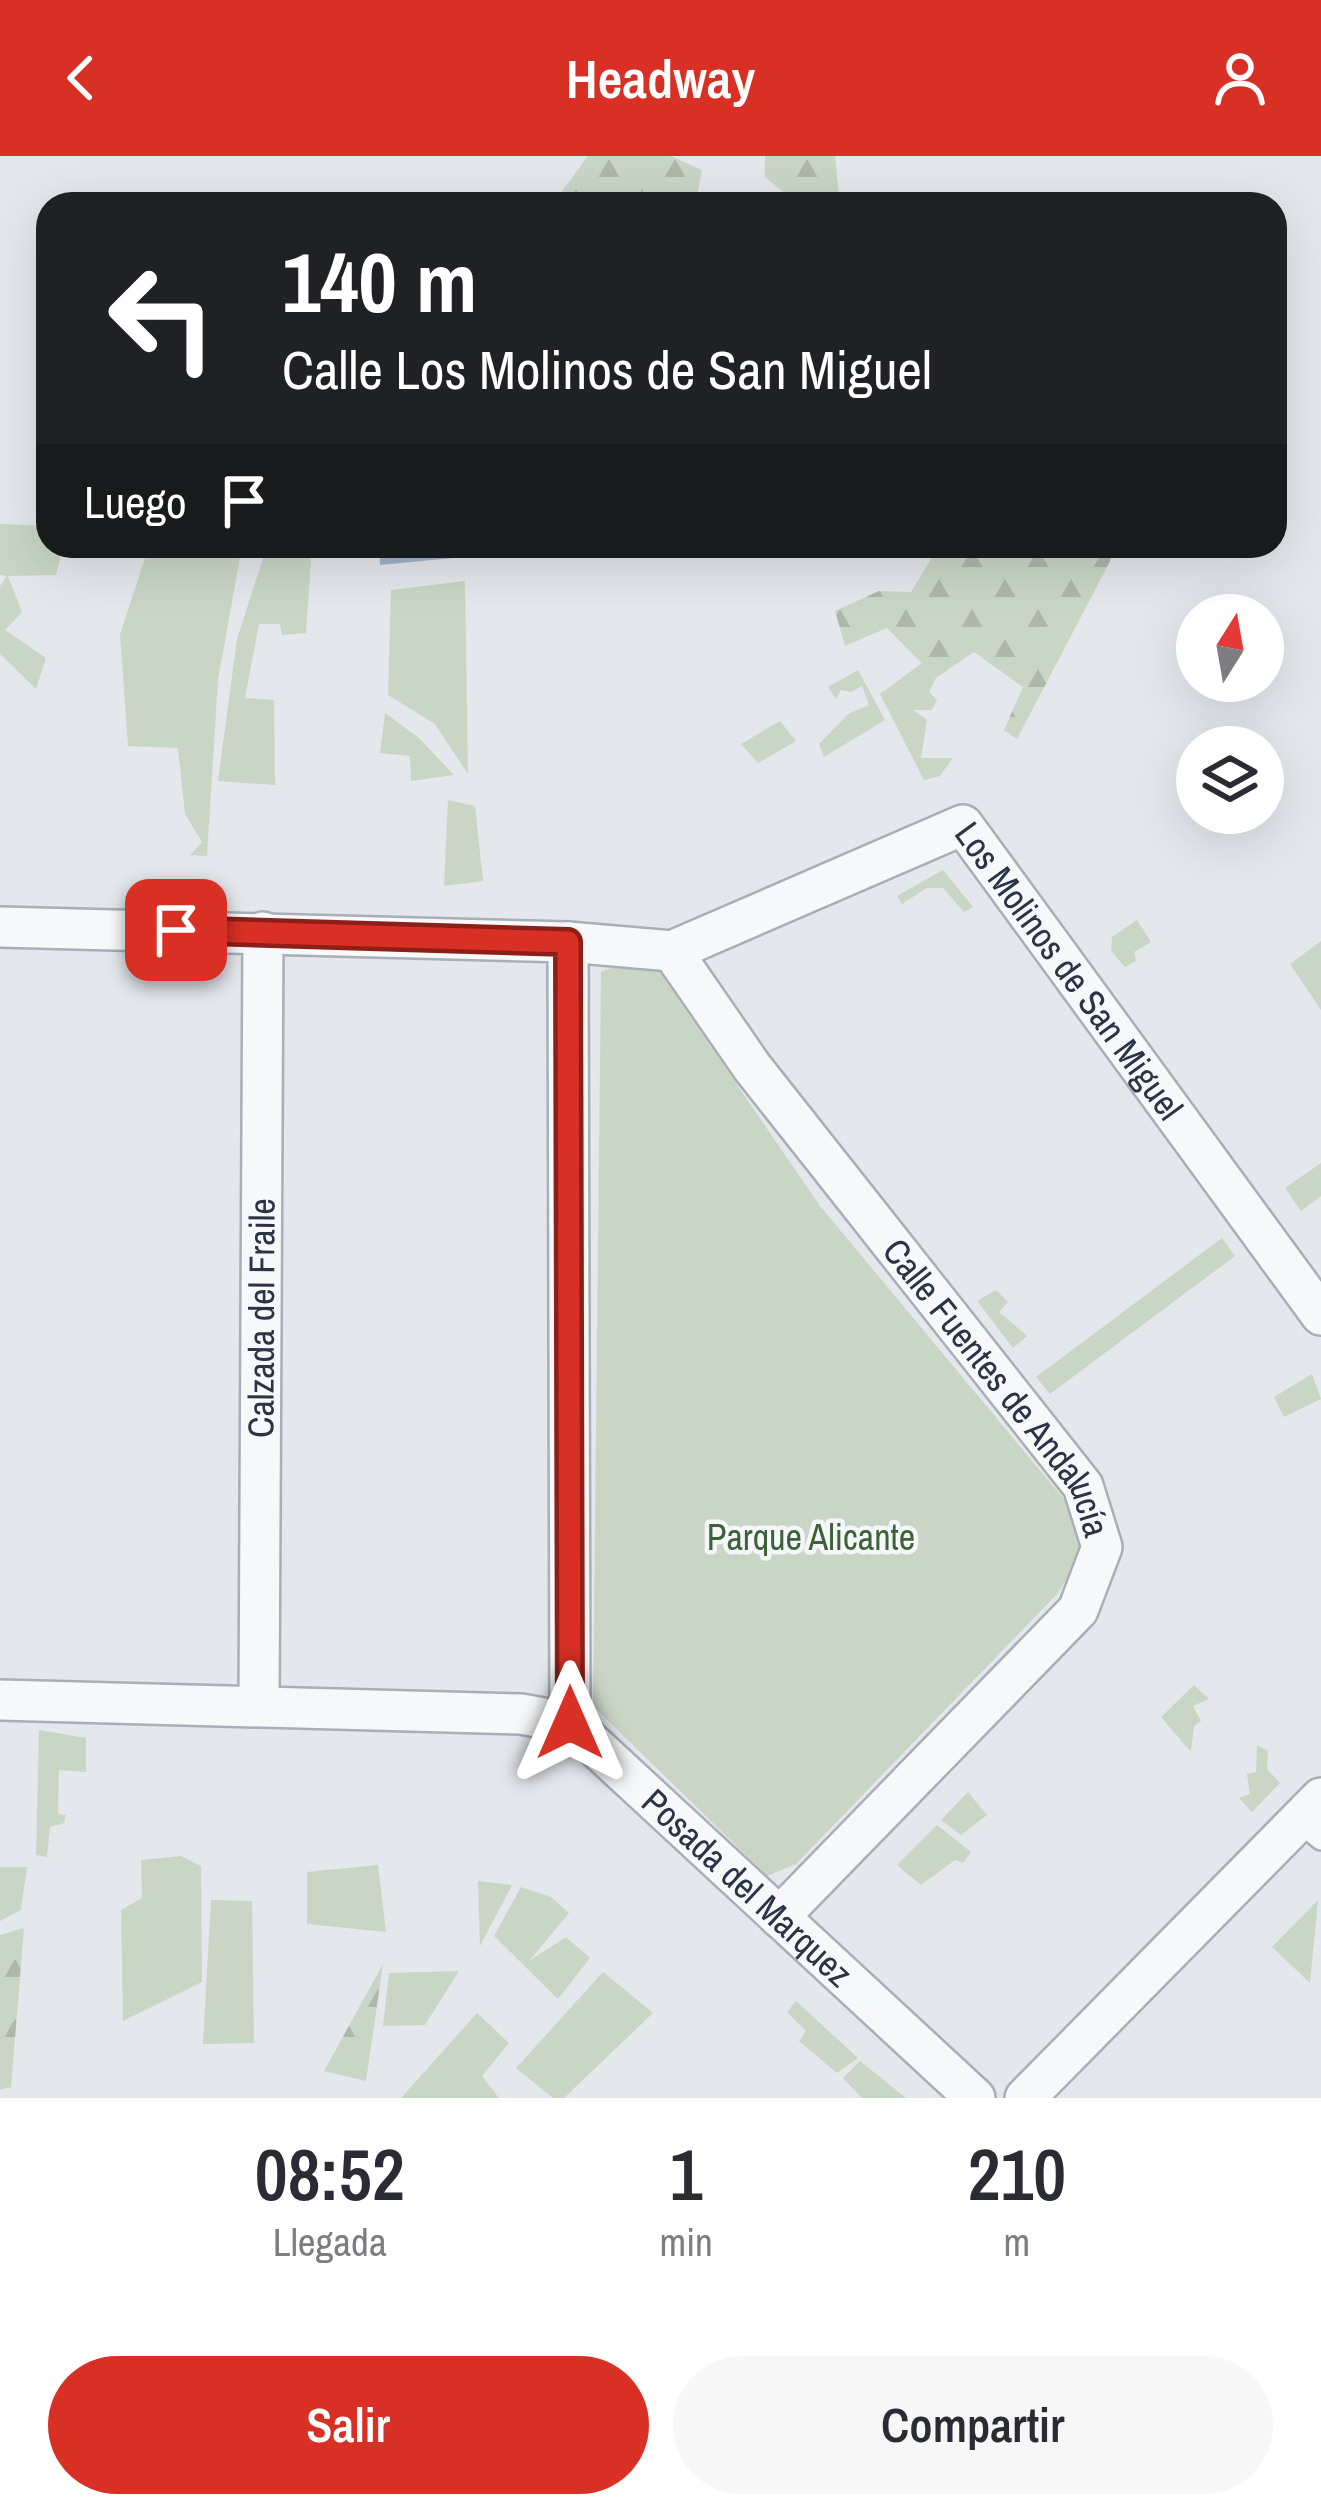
<!DOCTYPE html>
<html lang="es">
<meta charset="utf-8">
<style>
:root{--surface:#fff;--page:#f7f7f7;--text:#2b2b33;--muted:#7c7c81;--accent:#d93025}
body{margin:0;font-family:"Archivo Narrow",sans-serif;background:var(--page);color:var(--text);height:100vh;display:flex;flex-direction:column;font-size:45px;white-space:nowrap}
*{box-sizing:border-box;margin:0}
p{font-size:39px;color:var(--muted)}
.icon{flex:none;width:66px;height:66px;fill:none;stroke:currentColor;stroke-width:2;stroke-linecap:round;stroke-linejoin:round}
.map{position:relative;height:1942px;overflow:hidden}
.side{display:flex;flex-direction:column;background:var(--surface);flex:1}
.side>*{flex:none}
.top-card{position:absolute;left:36px;top:36px;width:1251px;height:366px;border-radius:36px;box-shadow:0 12px 48px #0002;background:#202124;color:#fff;overflow:hidden}
.needle{width:78px;rotate:11deg}
.fabs{position:absolute;left:1176px;top:438px;display:grid;gap:24px}
.fabs a{display:grid;place-items:center;width:108px;height:108px;border-radius:50%;background:var(--surface);box-shadow:0 12px 48px #0002;font-size:60px}
.pin{position:absolute;display:grid;place-items:center;width:102px;height:102px;color:#fff;margin:-51px;border-radius:24px;box-shadow:0 6px 18px #0006}
.me{position:absolute;width:132px;margin:-66px;rotate:0deg;stroke-linejoin:round;filter:drop-shadow(0 0 9px #0008)}
.turn{display:flex;align-items:center;gap:42px;height:252px;padding:0 48px;font-size:54px}
.turn .icon{width:156px;height:156px;stroke-width:2.5}
.turn b{display:block;font-size:84px;line-height:102px}
.then{display:flex;align-items:center;height:114px;padding:0 48px;background:#0003;gap:24px;font-size:45px}
.eta{display:flex;justify-content:space-evenly;align-items:center;height:204px;text-align:center}
.eta b{font-size:72px;font-weight:600;line-height:84px}
.action{display:flex;gap:24px;margin-top:auto;padding:24px 48px}
.action a{flex:1;height:138px;border-radius:72px;background:var(--accent);color:#fff;font-size:48px;font-weight:600;line-height:138px;text-align:center}
.action a+a{background:var(--page);color:var(--text)}
header{display:flex;justify-content:space-between;align-items:center;height:156px;padding:0 48px;background:var(--accent);color:#fff;font-size:54px;font-weight:600}
.map>svg:first-child{display:block}
.green{fill:#c9d6c5}
.forest{fill:url(#forest-firs)}
.water{fill:#9fb4cc}
.lines{fill:none;stroke-linecap:round;stroke-linejoin:round}
.service-casing{stroke:#a9aeb7;stroke-width:26}
.minor-casing{stroke:#a9aeb7;stroke-width:44}
.service{stroke:#f7f8fa;stroke-width:21}
.minor{stroke:#f7f8fa;stroke-width:39}
.route-casing{stroke:#8d1f18;stroke-width:30}
.route{stroke:#d93025;stroke-width:21}
.labels{text-anchor:middle;dominant-baseline:central;stroke-width:9;stroke-linejoin:round;paint-order:stroke}
.street-label{font-size:36px;fill:#2b3445;stroke:#f4f6f9}
.park-label{font-size:36px;fill:#3f6138;stroke:#f4f6f9}
</style>
<header><svg class="icon" aria-label="back" viewBox="0 0 24 24"><path d="M15 5l-7 7 7 7"/></svg>Headway<svg class="icon" aria-label="person" viewBox="0 0 24 24"><circle cx="12" cy="8" r="4"/><path d="M4 21q1-7 8-7t8 7"/></svg></header>
<div class="map">
<svg width="1321" height="1942" viewBox="0 0 1321 1942">
<defs>
<pattern id="forest-firs" width="22" height="20" patternUnits="userSpaceOnUse" patternTransform="scale(3)"><rect width="22" height="20" fill="#c9d6c5"/><path d="M5 1l3.5 6h-7zM16 11l3.5 6h-7z" fill="#adb8ab"/></pattern>
</defs>
<rect width="100%" height="100%" fill="#e4e7ec"/>
<path class="green" d="M0,368L48,370V390H63L56,419L8,420L22,456L5,474L46,502L36,533L0,498V430L7,420L0,419Z
M149,390H242L218,524L207,700L190,699L202,686L185,658L178,592L128,590L120,478Z
M267,390H312L306,477L282,479L280,468H259L245,542L274,544L275,629L218,625L237,483Z
M465,425L468,618L435,568L388,539L391,434Z
M922,507L936,522L929,536L937,544L932,554H913L927,564L921,602H953L940,620L924,624L880,538Z
M858,514L885,564L824,601L819,588L848,558L869,549L862,530L851,536L841,534L836,543L828,531Z
M385,557L419,582L454,619L411,625L410,600L380,597Z
M780,565L796,585L758,607L741,588Z
M448,644L475,650L483,725L444,730Z
M943,714L973,751L964,756L943,732H927L902,748L897,740Z
M1137,764L1151,786L1134,796L1136,805L1125,811L1111,795L1112,781Z
M1321,785V854L1290,808Z
M633,802L657,812L820,1050L1073,1354L1083,1395L1058,1437L796,1708L767,1720L593,1550L601,816Z
M1321,1007V1040L1301,1055L1285,1032Z
M1222,1082L1235,1100L1050,1238L1036,1221Z
M996,1134L1008,1146L999,1156L1027,1180L1013,1192L977,1145Z
M1312,1218L1321,1243L1284,1261L1274,1241Z
M1194,1529L1209,1543L1193,1550L1201,1565L1194,1570L1191,1596L1161,1561Z
M39,1574L86,1582V1616L59,1614L58,1658L66,1659L64,1667L50,1671L47,1701L36,1699Z
M1257,1589L1268,1595L1267,1613L1280,1627L1252,1656L1239,1642L1250,1638L1247,1618L1256,1616Z
M968,1636L987,1659L961,1679L941,1664Z
M937,1669L971,1696L963,1707L955,1704L921,1729L897,1709Z
M181,1700L201,1710L202,1826L123,1865L121,1754L142,1742L141,1704Z
M378,1709L386,1776L307,1768V1716Z
M0,1711H27L21,1754L0,1765Z
M478,1725L512,1729L480,1790Z
M521,1731L551,1741L569,1757L529,1805L566,1781L590,1802L558,1843L494,1780Z
M211,1744L252,1745L254,1887L203,1888Z
M1318,1744L1310,1827L1272,1791Z
M459,1815L425,1869L383,1870L389,1817Z
M603,1816L653,1857L564,1942H553L516,1912Z
M796,1845L858,1902L837,1917L799,1885L806,1875L787,1856Z
M477,1857L509,1887L482,1920L499,1942H401Z
M860,1905L906,1942H862L843,1922Z"/>
<path class="forest" d="M588,0H671L702,14L696,45L708,48H533L560,38Z
M765,0H835L840,48H798L765,21Z
M939,390H1118L1017,583L1004,574L1023,531L974,496L936,522L887,472L845,490L835,455L879,435L911,436Z
M24,1772L11,1931L0,1934V1779Z
M383,1808L366,1925L324,1915Z"/>
<path class="water" d="M379,390H462L464,401L380,409Z"/>
<g class="lines">
<g class="service-casing">
<path id="service" d="M1302,1667L1321,1683"/>
</g>
<g class="minor-casing">
<g id="minor">
<path id="s1" d="M0,771L568,786L672,795L963,669L1321,1159"/>
<path d="M568,786L570,1567"/>
<path id="s2" d="M672,795L752,911L1083,1330L1102,1391L1078,1454L779,1761"/>
<path id="s3" d="M0,1544L521,1558L570,1567L975,1942"/>
<path id="s4" d="M259,1549L263,776"/>
<path d="M1025,1942L1321,1642"/>
</g>
</g>
<use href="#service" class="service"/>
<use href="#minor" class="minor"/>
</g>
<g class="lines">
<g class="route-casing">
<path id="route" d="M176,774L568,786L570,1567"/>
</g>
<use href="#route" class="route"/>
</g>
<g class="labels">
<g class="street-label">
<text stroke="none"><textPath href="#s1" startOffset="1170">Los Molinos de San Miguel</textPath></text>
<text stroke="none"><textPath href="#s4" startOffset="387">Calzada del Fraile</textPath></text>
<text stroke="none"><textPath href="#s2" startOffset="546">Calle Fuentes de Andalucía</textPath></text>
<text stroke="none"><textPath href="#s3" startOffset="813">Posada del Marquez</textPath></text>
</g>
<g class="park-label">
<text x="811" y="1381">Parque Alicante</text>
</g>
</g>
</svg>
<div class="fabs">
<a><svg class="needle" viewBox="-14 -14 28 28"><path d="M0-13l5 13h-10z" fill="#e53935"/><path d="M0 13l5-13h-10z" fill="#7c7c81"/></svg></a>
<a><svg class="icon" aria-label="layers" viewBox="0 0 24 24"><path d="M12 4l9 5-9 5-9-5zM3 14l9 5 9-5"/></svg></a>
</div>
<div class="pin" style="left:176px;top:774px;background:#d93025"><svg class="icon" aria-label="arrive" viewBox="0 0 24 24"><path d="M6 21V4h12l-3 4 3 4H6"/></svg></div>
<svg class="me" style="left:570px;top:1567px" viewBox="-20 -20 40 40"><path d="M0-17L14 15 0 8-14 15z" fill="#d93025" stroke="#fff" stroke-width="4"/></svg>
<div class="top-card">
<div class="turn"><svg class="icon" aria-label="left" viewBox="0 0 24 24"><path d="M17 20v-9H6M10 6l-5 5 5 5"/></svg><div><b>140 m</b>Calle Los Molinos de San Miguel</div></div>
<div class="then">Luego<svg class="icon" aria-label="arrive" viewBox="0 0 24 24"><path d="M6 21V4h12l-3 4 3 4H6"/></svg></div>
</div>
</div>
<section class="side">
<div class="eta">
<div><b>08:52</b><p>Llegada</p></div>
<div><b>1</b><p>min</p></div>
<div><b>210</b><p>m</p></div>
</div>
<div class="action"><a>Salir</a><a>Compartir</a></div>
</section>
